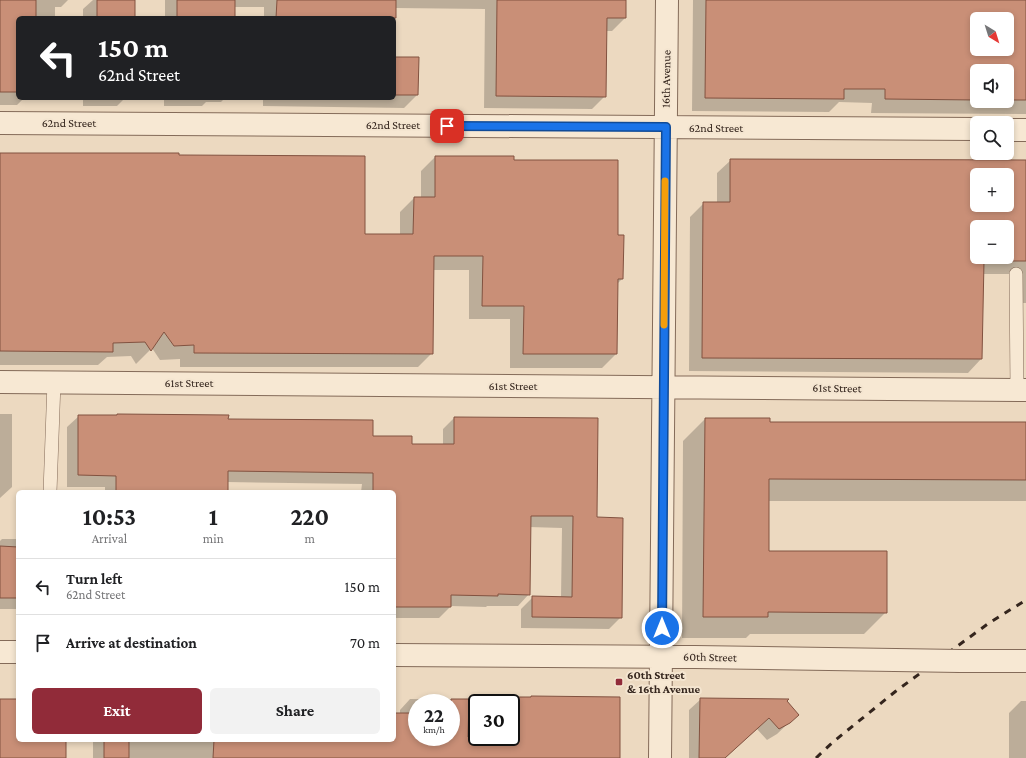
<!DOCTYPE html>
<meta charset="utf-8">
<style>
:root{--surface:#fff;--page:#f2f2f2;--text:#202124;--muted:#757577;--line:#e0e0e0;--accent:#912b39}
body{margin:0;font-family:"Crimson Pro",serif;background:var(--page);color:var(--text);height:100vh;display:flex;flex-direction:column;font-size:15px;white-space:nowrap}
*{box-sizing:border-box;margin:0}
p{font-size:13px;color:var(--muted)}
.icon{flex:none;width:22px;height:22px;fill:none;stroke:currentColor;stroke-width:2;stroke-linecap:round;stroke-linejoin:round}
.map{position:relative;flex:1;overflow:hidden}
.drawer{position:absolute;left:16px;top:490px;width:380px;height:252px;display:flex;flex-direction:column;background:var(--surface);border-radius:6px;box-shadow:0 2px 6px #0003}
.drawer>*{flex:none}
.guide{position:absolute;left:16px;top:16px;width:380px;height:84px;border-radius:6px;box-shadow:0 2px 6px #0003;background:#202124;color:#fff;overflow:hidden}
.needle{width:26px;rotate:142deg}
.controls{position:absolute;left:970px;top:12px;display:grid;gap:8px}
.controls a{display:grid;place-items:center;width:44px;height:44px;border-radius:6px;background:var(--surface);box-shadow:0 2px 6px #0003;font-size:20px}
.speed{position:absolute;left:408px;top:694px;display:flex;gap:8px;font-size:20px;font-weight:700;text-align:center}
.speed>*{display:grid;place-content:center;width:52px;height:52px;border-radius:50%;background:var(--surface);box-shadow:0 2px 6px #0003;line-height:1}
.speed small{font-size:10px;font-weight:400}
.speed .limit{border:2px solid #111;border-radius:6px;background:#fff;color:#111}
.pin{position:absolute;display:grid;place-items:center;width:34px;height:34px;color:#fff;margin:-17px;border-radius:8px;box-shadow:0 2px 6px #0006}
.me{position:absolute;width:44px;margin:-22px;rotate:0deg;stroke-linejoin:round;filter:drop-shadow(0 0 3px #0008)}
.turn{display:flex;align-items:center;gap:14px;height:84px;padding:0 16px;font-size:18px}
.turn .icon{width:52px;height:52px;stroke-width:2.5}
.turn b{display:block;font-size:28px;line-height:34px}
.eta{display:flex;justify-content:space-evenly;align-items:center;height:68px;text-align:center}
.eta b{font-size:24px;font-weight:700;line-height:28px}
.button{display:flex;gap:8px;margin-top:auto;padding:8px 16px}
.button a{flex:1;height:46px;border-radius:6px;background:var(--accent);color:#fff;font-size:16px;font-weight:700;line-height:46px;text-align:center}
.button a+a{background:var(--page);color:var(--text)}
ul{padding:0;list-style:none}
li{display:flex;align-items:center;gap:12px;height:56px;padding:0 16px;border-top:1px solid var(--line)}
li div{flex:1}
li b{display:block;font-size:15px}
li em{font-style:normal}
.map>svg:first-child{display:block}
.shadow{fill:#0003;fill-rule:evenodd}
.building{fill:#c98f77;stroke:#825240;fill-rule:evenodd}
.lines{fill:none;stroke-linecap:round;stroke-linejoin:round}
.lane-casing{stroke:#846b59;stroke-width:14}
.street-casing{stroke:#846b59;stroke-width:24}
.lane{stroke:#f7e8d3;stroke-width:13}
.street{stroke:#f7e8d3;stroke-width:22}
.rail{stroke:#34251d;stroke-width:3;stroke-dasharray:7 7;stroke-linecap:butt}
.street-bridge-casing{stroke:#846b59;stroke-width:24;stroke-linecap:butt}
.street-bridge{stroke:#f7e8d3;stroke-width:22}
.route-casing{stroke:#114b97;stroke-width:10}
.route{stroke:#1a73e8;stroke-width:7}
.slow{stroke:#f59e0b;stroke-width:7}
.poi-dot{fill:#912b39;stroke:#f4e5d0;stroke-width:1.5}
.labels{text-anchor:middle;dominant-baseline:central;stroke-width:4;stroke-linejoin:round;paint-order:stroke}
.street-label{font-size:12px;fill:#34251d;stroke:#f4e5d0}
.poi-label{font-size:12px;font-weight:bold;fill:#34251d;stroke:#f4e5d0;text-anchor:start}
</style>
<div class="map">
<svg width="1026" height="758" viewBox="0 0 1026 758">
<rect width="100%" height="100%" fill="#ecd9c0"/>
<path class="shadow" d="M0,0H68L61,7H55V18H18V98H24L17,105H0Z
M93,0H134V18H83V9Z
M165,0H625V18L612,31H606L605,96L592,109L484,108L485,9L395,8L394,58L417,95L404,108L263,106V98H394V18H264V7H234V18H165Z
M693,0H1026V114L871,113L872,103L839,102L829,112L692,111ZM977,19H1007V49H977ZM977,71H1007V101H977Z
M83,98H125L117,106H83Z
M164,98H225L221,102H206L202,106H164Z
M0,154L364,235H400V212L414,198H421V171L435,157L513,161L617,236L622,279L617,284L616,354L602,368H510V319H469V270H433L432,353L418,367H180V359L160,360L152,348L136,364L131,356L107,357L98,365H0Z
M731,160L1026,161V303H1011V274H982L981,359L968,373L689,371L690,217L704,203H717V173ZM977,175H1007V205H977ZM977,227H1007V257H977Z
M0,414H12V487L0,498Z
M79,416L227,420L372,437L411,445H443V429L454,418L596,518L621,617L609,629L521,628V609L533,597H561L562,528L529,527V594L518,606H487L486,607L451,606L439,618H394V492H361L362,484L227,482V492H105V487H67V427Z
M705,419H769V423L1026,424V501H768V552L886,612L864,634H750L746,638H682L683,441Z
M2,539H18V609H0V541Z
M506,698H530L619,758H93V740H394V714H400V710L410,699L503,700ZM417,703H451V737H417ZM477,703H511V737H477Z
M701,699L785,701L797,715L777,734L767,740L757,729L725,758H689V710Z
M1021,701H1026V758H1009V713Z"/>
<path class="building" d="M0,0H36V18H18V92H0Z
M97,0H135V18H97Z
M177,0H235V18H177Z
M277,0H396V18H276Z
M497,0H626V18H607L606,97L496,96Z
M706,0H1026V100H1007V71H977V100L885,99V89H844V99L705,98ZM977,19H1007V49H977Z
M394,57H419L418,95H394Z
M0,153H179V155L365,156V234H413L414,197H435V156H514V160H618V235H624L623,279H618L617,354H523L524,306H482L483,256H434L433,354L194,353V345L174,346L164,332L151,351L145,342L113,343V352L0,351Z
M730,159L1026,160V261H984L982,359L702,358L703,202H730ZM977,175H1007V205H977ZM977,227H1007V257H977Z
M117,414L229,415L228,419L373,420V436H412V444H454V417L598,418L597,517L623,518L622,618L532,617V596L572,597L573,516H531L530,595L498,594V596L451,595V607H394V492H373V473L228,471V492H116V476L78,475V415H117Z
M705,418H770V422H1026V480L769,479V551H887V613L768,612V617H703Z
M0,546L18,547V598H0Z
M531,696L620,697V758H213L214,740H394V713H417V737H451V699H469L468,737H511V697H531Z
M700,698L789,699L787,701L799,715L790,723L779,729L769,718L725,758H699Z
M0,699H18V740H66V758H0Z
M104,740H129V758H104Z"/>
<g class="lines">
<g class="lane-casing">
<path id="lane" d="M1016,274L1017,390
M50,492L54,382"/>
</g>
<g class="street-casing">
<path id="street" d="M0,123L977,129
M1007,130H1026
M0,382L1026,390
M0,652H18
M394,655L695,657L895,660
M960,661H1026
M660,758L667,0"/>
</g>
<use href="#lane" class="lane"/>
<use href="#street" class="street"/>
<path class="rail" d="M816,758L833,742L896,691L989,623L1026,600"/>
<g class="street-bridge-casing">
<path id="street-bridge" d="M895,660L960,661"/>
</g>
<use href="#street-bridge" class="street-bridge"/>
</g>
<g class="lines">
<g class="route-casing">
<path id="route" d="M447,126L666,127L662,628"/>
</g>
<use href="#route" class="route"/>
<path class="slow" d="M664,325L665,181"/>
</g>
<rect class="poi-dot" x="615" y="678" width="8" height="8" rx="2"/>
<g class="labels">
<g class="street-label">
<text transform="translate(666 79) rotate(-89)">16th Avenue</text>
<text x="69" y="123">62nd Street</text>
<text x="393" y="125">62nd Street</text>
<text x="716" y="128">62nd Street</text>
<text x="189" y="383">61st Street</text>
<text x="513" y="386">61st Street</text>
<text transform="translate(837 388) rotate(1)">61st Street</text>
<text transform="translate(710 657) rotate(1)">60th Street</text>
</g>
<g class="poi-label">
<text x="627" y="675">60th Street<tspan x="627" dy="14">&amp; 16th Avenue</tspan></text>
</g>
</g>
</svg>
<div class="controls">
<a><svg class="needle" viewBox="-14 -14 28 28"><path d="M0-13l5 13h-10z" fill="#e53935"/><path d="M0 13l5-13h-10z" fill="#757577"/></svg></a>
<a><svg class="icon" aria-label="sound" viewBox="0 0 24 24"><path d="M4 9h4l5-4v14l-5-4H4zM17 9q2 3 0 6"/></svg></a>
<a><svg class="icon" aria-label="search" viewBox="0 0 24 24"><circle cx="10" cy="10" r="6"/><path d="M15 15l6 6"/></svg></a>
<a>+</a>
<a>−</a>
</div>
<div class="speed"><div>22<small>km/h</small></div><div class="limit">30</div></div>
<div class="pin" style="left:447px;top:126px;background:#d93025"><svg class="icon" aria-label="arrive" viewBox="0 0 24 24"><path d="M6 21V4h12l-3 4 3 4H6"/></svg></div>
<svg class="me" style="left:662px;top:628px" viewBox="-20 -20 40 40"><circle r="17" fill="#1a73e8" stroke="#fff" stroke-width="3"/><path d="M0-11L8 9 0 5-8 9z" fill="#fff"/></svg>
<div class="guide">
<div class="turn"><svg class="icon" aria-label="left" viewBox="0 0 24 24"><path d="M17 20v-9H6M10 6l-5 5 5 5"/></svg><div><b>150 m</b>62nd Street</div></div>
</div>
<section class="drawer">
<div class="eta">
<div><b>10:53</b><p>Arrival</p></div>
<div><b>1</b><p>min</p></div>
<div><b>220</b><p>m</p></div>
</div>
<ul>
<li><svg class="icon" aria-label="left" viewBox="0 0 24 24"><path d="M17 20v-9H6M10 6l-5 5 5 5"/></svg><div><b>Turn left</b><p>62nd Street</p></div><em>150 m</em></li>
<li><svg class="icon" aria-label="arrive" viewBox="0 0 24 24"><path d="M6 21V4h12l-3 4 3 4H6"/></svg><div><b>Arrive at destination</b></div><em>70 m</em></li>
</ul>
<div class="button"><a>Exit</a><a>Share</a></div>
</section>
</div>
